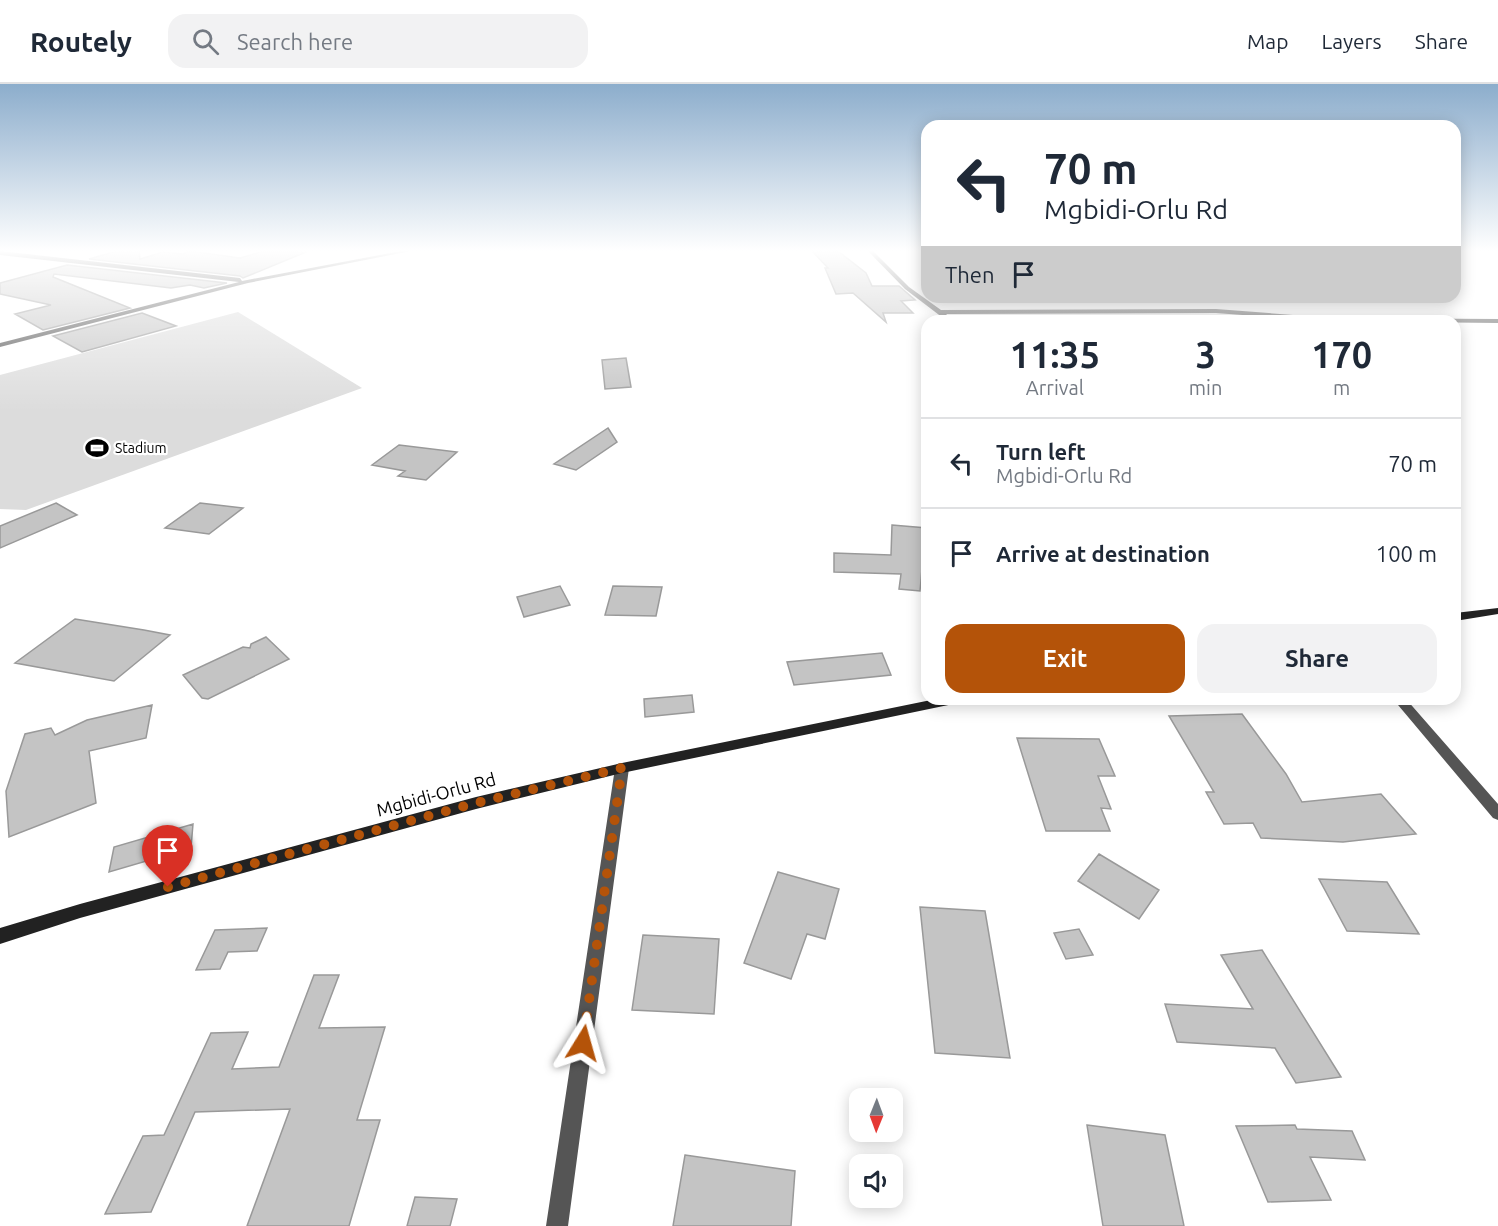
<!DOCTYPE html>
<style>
:root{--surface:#fff;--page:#f2f2f3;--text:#1f2937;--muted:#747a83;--line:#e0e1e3;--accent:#b45309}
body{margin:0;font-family:Ubuntu,sans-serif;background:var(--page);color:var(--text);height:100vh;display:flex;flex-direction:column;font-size:22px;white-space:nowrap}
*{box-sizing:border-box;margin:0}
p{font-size:20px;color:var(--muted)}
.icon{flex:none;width:33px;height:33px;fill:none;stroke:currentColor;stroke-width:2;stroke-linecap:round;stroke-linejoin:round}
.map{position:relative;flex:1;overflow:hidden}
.drawer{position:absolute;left:921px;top:231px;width:540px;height:390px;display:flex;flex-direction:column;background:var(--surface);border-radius:18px;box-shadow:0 3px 15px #0003}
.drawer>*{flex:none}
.top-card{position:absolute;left:921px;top:36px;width:540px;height:183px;border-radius:18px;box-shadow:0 3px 15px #0003;background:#fff;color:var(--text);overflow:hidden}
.needle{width:39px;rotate:181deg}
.buttons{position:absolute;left:849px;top:1004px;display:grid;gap:12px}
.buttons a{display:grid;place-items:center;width:54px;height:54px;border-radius:12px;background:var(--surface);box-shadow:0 3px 15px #0003;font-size:30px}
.pin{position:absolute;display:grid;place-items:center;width:51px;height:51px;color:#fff;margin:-62px -26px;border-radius:50% 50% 50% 0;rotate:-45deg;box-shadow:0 0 6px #0007}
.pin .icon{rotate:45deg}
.me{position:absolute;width:66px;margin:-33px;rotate:8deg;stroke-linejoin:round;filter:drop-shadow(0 0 4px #0008)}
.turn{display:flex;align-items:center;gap:21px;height:126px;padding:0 24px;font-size:27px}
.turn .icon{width:78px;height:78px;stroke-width:2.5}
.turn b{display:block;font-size:42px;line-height:51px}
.then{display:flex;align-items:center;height:57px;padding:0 24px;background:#0003;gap:12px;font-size:22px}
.eta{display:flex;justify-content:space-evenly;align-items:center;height:102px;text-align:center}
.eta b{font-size:36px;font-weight:700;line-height:42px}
.action{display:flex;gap:12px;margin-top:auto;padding:12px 24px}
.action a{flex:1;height:69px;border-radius:18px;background:var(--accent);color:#fff;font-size:24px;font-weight:700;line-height:69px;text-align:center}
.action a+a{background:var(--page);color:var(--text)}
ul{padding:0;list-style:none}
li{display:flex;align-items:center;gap:18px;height:90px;padding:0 24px;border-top:2px solid var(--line)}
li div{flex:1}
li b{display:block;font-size:22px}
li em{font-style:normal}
header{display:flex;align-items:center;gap:36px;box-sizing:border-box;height:84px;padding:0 30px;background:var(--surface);border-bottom:2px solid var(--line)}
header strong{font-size:28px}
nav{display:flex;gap:33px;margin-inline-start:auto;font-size:21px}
.search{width:420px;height:54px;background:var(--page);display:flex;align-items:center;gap:15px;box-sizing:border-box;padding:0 21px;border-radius:18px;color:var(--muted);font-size:22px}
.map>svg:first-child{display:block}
.green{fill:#dcdcdc}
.building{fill:#c4c4c4;stroke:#999;stroke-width:1.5}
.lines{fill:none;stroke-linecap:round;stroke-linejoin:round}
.street{fill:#555;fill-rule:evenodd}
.secondary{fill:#222;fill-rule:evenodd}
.route{stroke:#b45309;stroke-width:10;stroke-dasharray:0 18}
.labels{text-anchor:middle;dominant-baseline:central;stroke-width:4.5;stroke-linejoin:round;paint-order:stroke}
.far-poi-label{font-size:14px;fill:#000;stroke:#fff;text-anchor:start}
.near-street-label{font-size:18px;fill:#000;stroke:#fff}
</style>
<header>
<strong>Routely</strong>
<div class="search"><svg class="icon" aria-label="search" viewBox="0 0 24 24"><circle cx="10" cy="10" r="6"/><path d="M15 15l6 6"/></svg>Search here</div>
<nav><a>Map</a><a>Layers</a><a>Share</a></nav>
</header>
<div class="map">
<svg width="1498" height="1142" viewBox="0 0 1498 1142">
<rect width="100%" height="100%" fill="#fff"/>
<path class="green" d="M238,228L362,304L26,426L0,425V291Z"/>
<path class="building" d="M117,167H139L140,175L163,168L183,170L190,167L240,174L264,167L306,168L243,194L240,192L89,175Z
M812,167H838L866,189L872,202H899L915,216L901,217L913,229H883L886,238L853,209L836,210L825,184H828Z
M67,181L227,199L204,204L190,201L171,204L54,190L53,193L130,224L43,246L15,230L51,221L0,210V199Z
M142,229L176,242L82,268L53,252Z
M626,274L631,303L605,305L602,276Z
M608,344L617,358L576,386L554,380Z
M399,361L457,368L426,396L398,392L405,387L372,381Z
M56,419L77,431L0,464V442Z
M200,419L243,424L209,450L165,444Z
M892,441L927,444V486L922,485L920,507L899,505L901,490L834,488V469L891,471Z
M560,502L570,521L524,533L517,513Z
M613,502L662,503L656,532L605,531Z
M75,535L144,546L170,551L114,597L15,579Z
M266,553L289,575L208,615L202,614L183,591L243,563L250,564L251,560Z
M882,569L891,591L794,601L787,578Z
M692,611L694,628L645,633L644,615Z
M152,621L146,654L89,667L96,719L9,753L6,707L25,650L51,644L55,651L87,636Z
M1242,630L1286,690L1302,718L1381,710L1416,750L1343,758L1261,754L1253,739L1224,740L1206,708H1214L1169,632Z
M1017,654L1099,655L1115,692H1098L1111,725L1101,724L1110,747H1046Z
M193,740L191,764L109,788L114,763Z
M1099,770L1159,806L1139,835L1078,797Z
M778,788L839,805L825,855L807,850L791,895L744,879Z
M1319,795L1387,798L1419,850L1347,847Z
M920,823L985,827L1010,974L935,969Z
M267,844L257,867L228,868L220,885L196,886L215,846Z
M1079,845L1093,871L1066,875L1054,849Z
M643,851L719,855L714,930L632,926Z
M1262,866L1341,993L1296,999L1275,964L1177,958L1165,920L1253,925L1221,871Z
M314,891H339L319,944L385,943L357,1036H380L349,1142H247L290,1025L195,1028L151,1128L105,1130L143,1052L164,1051L211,949L248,948L232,985L279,983Z
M1087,1041L1165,1051L1184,1142H1103Z
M1295,1041L1297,1045L1352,1047L1365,1076L1310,1073L1331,1116L1268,1118L1236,1042Z
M685,1071L795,1087L791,1142H673Z
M415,1113L457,1115L450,1142H407Z"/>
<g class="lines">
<path class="street" d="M0,167L240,194L242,197L401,167H411L248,199L0,263V259L239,198L0,171Z
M868,167H873L909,203L941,226L1216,225L1332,234L1498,235V239L1320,237L1216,229L946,230L954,237H947L905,205Z
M1393,615H1406L1498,720V736L1493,734Z
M622,679L627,680L629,684L568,1142H546L615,684L617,680Z"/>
<path class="secondary" d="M1498,524V530L1455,537V529Z
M936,615H964L962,618L958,619L622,689L476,725L80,834L0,860V844L80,820L476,713L622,679Z"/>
</g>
<linearGradient id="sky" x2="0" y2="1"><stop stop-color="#8cadcc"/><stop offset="0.51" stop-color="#fff"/><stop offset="1" stop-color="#fff" stop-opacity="0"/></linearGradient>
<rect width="1498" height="327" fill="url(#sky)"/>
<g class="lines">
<path class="route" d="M168,803L476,719L622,684L583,959"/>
</g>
<defs>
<g id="stadium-bare" transform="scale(1.8)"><path d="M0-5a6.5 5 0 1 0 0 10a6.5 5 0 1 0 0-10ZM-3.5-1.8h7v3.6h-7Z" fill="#000" stroke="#fff" stroke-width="2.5" paint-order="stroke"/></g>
</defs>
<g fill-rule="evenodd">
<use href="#stadium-bare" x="97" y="364"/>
</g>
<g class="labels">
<g class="far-poi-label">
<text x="115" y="364">Stadium</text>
</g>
<g class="near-street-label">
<text transform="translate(436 710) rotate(-15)">Mgbidi-Orlu Rd</text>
</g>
</g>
</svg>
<div class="buttons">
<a><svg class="needle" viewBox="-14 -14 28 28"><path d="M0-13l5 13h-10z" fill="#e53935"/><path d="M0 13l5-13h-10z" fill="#747a83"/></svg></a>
<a><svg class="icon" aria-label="sound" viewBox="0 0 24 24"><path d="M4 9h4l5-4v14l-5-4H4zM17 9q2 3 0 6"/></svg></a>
</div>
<div class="pin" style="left:168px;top:803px;background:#d93025"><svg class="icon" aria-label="arrive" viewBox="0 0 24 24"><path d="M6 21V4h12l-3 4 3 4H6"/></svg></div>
<svg class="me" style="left:583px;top:959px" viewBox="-20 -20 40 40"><path d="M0-17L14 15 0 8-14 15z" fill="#b45309" stroke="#fff" stroke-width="4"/></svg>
<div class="top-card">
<div class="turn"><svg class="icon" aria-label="left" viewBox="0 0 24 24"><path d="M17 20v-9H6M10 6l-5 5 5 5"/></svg><div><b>70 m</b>Mgbidi-Orlu Rd</div></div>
<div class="then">Then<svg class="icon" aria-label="arrive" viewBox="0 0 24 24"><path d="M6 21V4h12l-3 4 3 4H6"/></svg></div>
</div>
<section class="drawer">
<div class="eta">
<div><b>11:35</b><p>Arrival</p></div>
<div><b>3</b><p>min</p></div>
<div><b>170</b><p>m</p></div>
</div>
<ul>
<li><svg class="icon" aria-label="left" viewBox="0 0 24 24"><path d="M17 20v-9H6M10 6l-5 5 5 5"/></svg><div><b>Turn left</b><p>Mgbidi-Orlu Rd</p></div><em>70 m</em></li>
<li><svg class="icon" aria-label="arrive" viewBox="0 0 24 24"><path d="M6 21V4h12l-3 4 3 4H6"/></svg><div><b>Arrive at destination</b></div><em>100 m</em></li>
</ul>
<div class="action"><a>Exit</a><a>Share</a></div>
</section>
</div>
